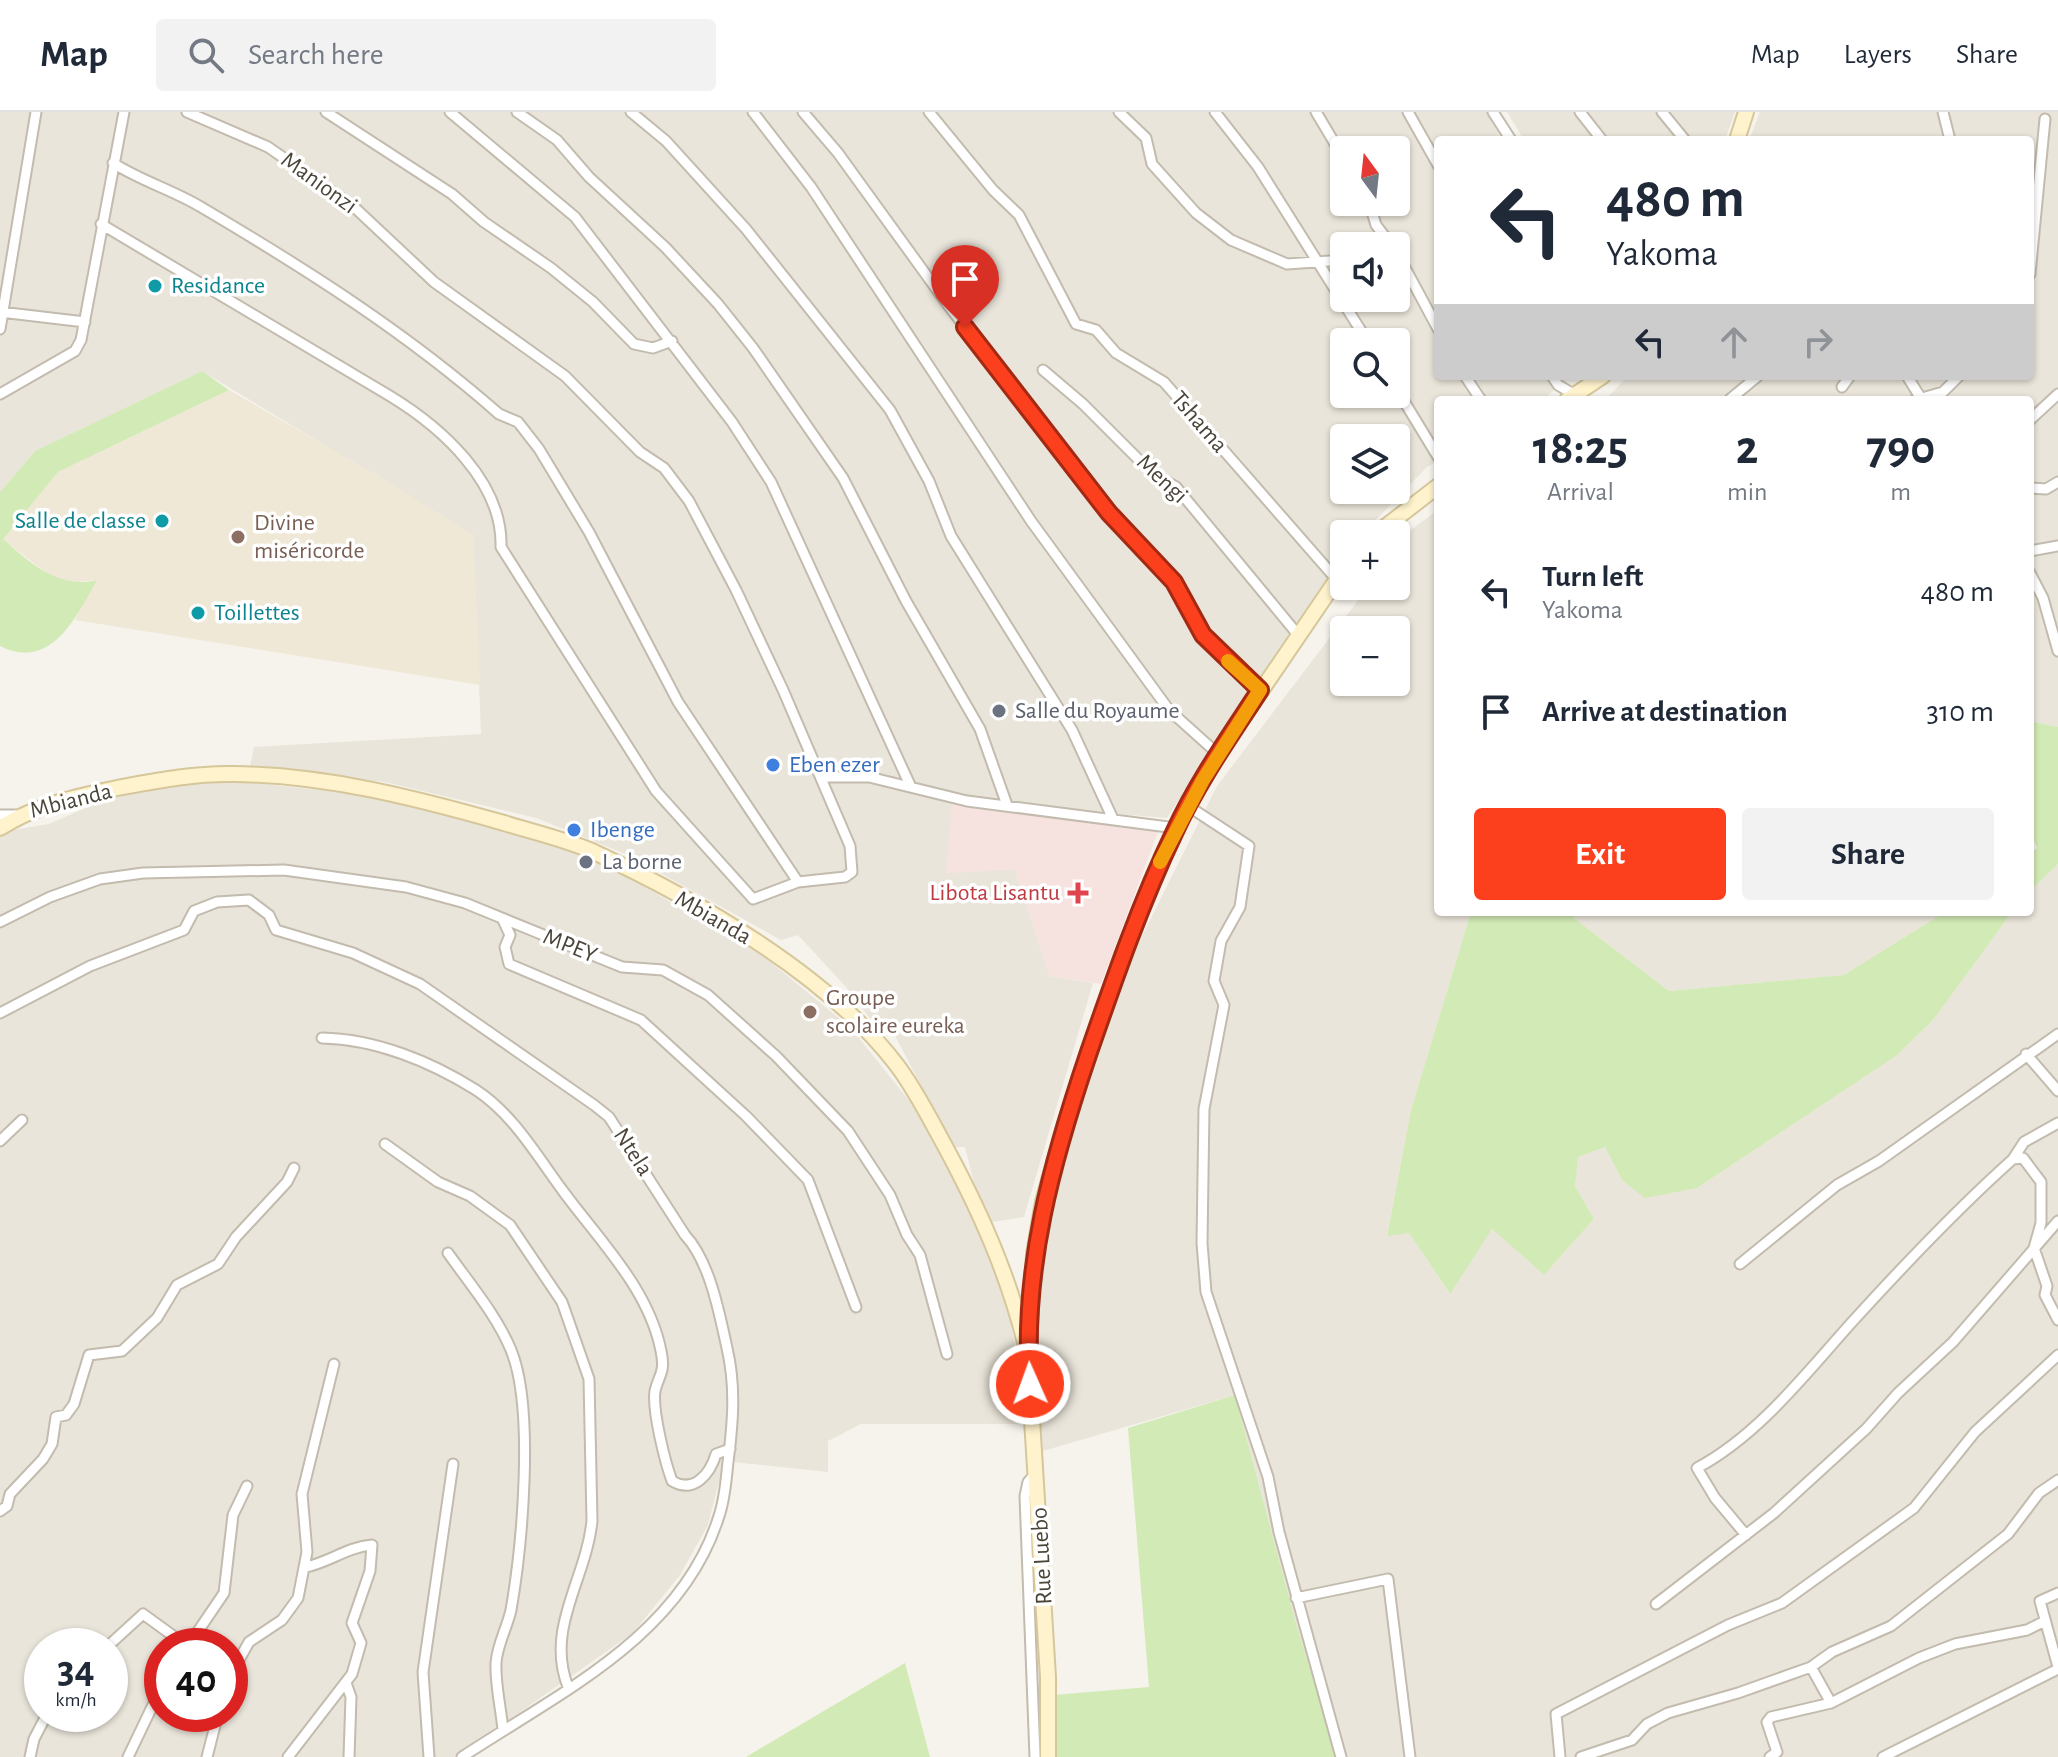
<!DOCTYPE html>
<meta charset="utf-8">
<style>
:root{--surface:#fff;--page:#f2f2f3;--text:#1f2937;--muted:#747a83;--line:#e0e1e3;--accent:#fc3f1d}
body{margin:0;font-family:"Alegreya Sans",sans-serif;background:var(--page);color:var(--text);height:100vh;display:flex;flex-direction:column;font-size:30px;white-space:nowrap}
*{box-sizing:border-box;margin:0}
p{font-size:26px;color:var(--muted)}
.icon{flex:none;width:44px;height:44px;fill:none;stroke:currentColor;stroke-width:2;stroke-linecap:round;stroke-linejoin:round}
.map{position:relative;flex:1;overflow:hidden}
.details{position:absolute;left:1434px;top:284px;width:600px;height:520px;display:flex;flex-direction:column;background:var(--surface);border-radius:8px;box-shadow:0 2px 6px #0004}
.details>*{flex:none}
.hud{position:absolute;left:1434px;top:24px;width:600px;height:244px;border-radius:8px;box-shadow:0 2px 6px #0004;background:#fff;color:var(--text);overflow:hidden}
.needle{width:52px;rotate:345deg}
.tools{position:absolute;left:1330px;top:24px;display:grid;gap:16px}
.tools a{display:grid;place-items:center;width:80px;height:80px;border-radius:8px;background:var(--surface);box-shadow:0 2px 6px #0004;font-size:40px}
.speed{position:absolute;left:24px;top:1516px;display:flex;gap:16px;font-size:40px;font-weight:700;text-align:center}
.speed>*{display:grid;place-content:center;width:104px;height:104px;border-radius:50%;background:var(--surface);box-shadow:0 2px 6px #0004;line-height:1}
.speed small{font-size:20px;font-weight:400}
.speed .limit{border:12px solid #d22;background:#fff;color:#111}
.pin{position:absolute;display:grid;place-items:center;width:68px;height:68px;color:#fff;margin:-82px -34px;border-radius:50% 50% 50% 0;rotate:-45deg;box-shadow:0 0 8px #0007}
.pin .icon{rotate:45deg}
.me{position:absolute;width:88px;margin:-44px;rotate:358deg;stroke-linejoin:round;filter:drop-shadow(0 0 6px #0008)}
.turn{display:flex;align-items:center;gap:28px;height:168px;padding:0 40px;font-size:36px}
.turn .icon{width:104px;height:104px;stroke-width:2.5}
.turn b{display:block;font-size:56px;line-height:68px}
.lanes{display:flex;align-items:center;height:76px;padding:0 40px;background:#0003;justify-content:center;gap:40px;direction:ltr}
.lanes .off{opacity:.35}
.eta{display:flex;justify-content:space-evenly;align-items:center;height:136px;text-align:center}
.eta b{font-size:48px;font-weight:600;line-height:56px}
.primary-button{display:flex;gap:16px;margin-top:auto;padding:16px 40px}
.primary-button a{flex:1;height:92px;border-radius:8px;background:var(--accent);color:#fff;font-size:32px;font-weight:600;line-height:92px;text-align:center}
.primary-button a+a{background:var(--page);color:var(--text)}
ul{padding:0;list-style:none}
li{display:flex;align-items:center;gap:24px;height:120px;padding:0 40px}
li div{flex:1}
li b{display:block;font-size:30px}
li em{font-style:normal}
header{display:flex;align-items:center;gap:48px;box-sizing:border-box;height:112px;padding:0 40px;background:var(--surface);border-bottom:2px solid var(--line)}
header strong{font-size:38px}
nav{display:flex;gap:44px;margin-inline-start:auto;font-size:28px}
.search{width:560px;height:72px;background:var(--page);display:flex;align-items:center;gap:20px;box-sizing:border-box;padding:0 28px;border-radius:8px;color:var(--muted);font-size:30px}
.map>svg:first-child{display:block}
.residential{fill:#eae5da;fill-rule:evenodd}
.education{fill:#efe8d6}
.medical{fill:#f6e3e0}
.green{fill:#d2eab5}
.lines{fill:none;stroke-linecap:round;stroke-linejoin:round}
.street-casing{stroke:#c2bbae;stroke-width:13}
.secondary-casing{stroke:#d6c79b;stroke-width:18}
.street{stroke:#fff;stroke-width:9}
.secondary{stroke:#fff3cd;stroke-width:14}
.route-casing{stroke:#a42913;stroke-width:20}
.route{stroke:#fc3f1d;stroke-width:14}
.slow{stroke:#f59e0b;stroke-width:14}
.culture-dot{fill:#0f9aa8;stroke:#fff;stroke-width:3}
.education-dot{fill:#8d6e63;stroke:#fff;stroke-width:3}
.worship-dot{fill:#6b7280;stroke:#fff;stroke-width:3}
.shop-dot{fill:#3f7fe0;stroke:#fff;stroke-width:3}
.health-dot{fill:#e0444e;stroke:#fff;stroke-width:3}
.labels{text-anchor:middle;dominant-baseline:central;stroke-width:7;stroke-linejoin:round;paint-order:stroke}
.street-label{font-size:24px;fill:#4b4439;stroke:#fff}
.culture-label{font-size:24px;fill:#0d838f;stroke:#fff;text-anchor:start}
.education-label{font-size:24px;fill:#785e54;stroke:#fff;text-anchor:start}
.worship-label{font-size:24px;fill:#5b616d;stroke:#fff;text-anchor:start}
.shop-label{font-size:24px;fill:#366cbe;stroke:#fff;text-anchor:start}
.health-label{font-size:24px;fill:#be3a42;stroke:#fff;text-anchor:end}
</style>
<header>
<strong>Map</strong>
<div class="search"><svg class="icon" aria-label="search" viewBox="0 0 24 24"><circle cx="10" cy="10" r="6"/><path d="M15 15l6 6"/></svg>Search here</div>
<nav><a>Map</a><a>Layers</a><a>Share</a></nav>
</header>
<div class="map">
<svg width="2058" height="1645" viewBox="0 0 2058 1645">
<rect width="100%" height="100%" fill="#f6f3ec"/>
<path class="residential" d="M0,0H1487L1502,28H1438V264H1569L1543,288H1438V349L1427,355L1362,422H1344V443L1167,706L952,689L1015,758L1050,864L1093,871L1024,1105L992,1110L976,1079L965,1035H953L892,918L881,921L846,875L798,823L781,828L628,743L536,706L385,670L250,655L254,635L481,622L473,423L202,259L35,339L0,380ZM1344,38H1396V90H1344ZM1344,134H1396V186H1344ZM1344,230H1396V282H1344ZM1344,326H1396V378H1344Z
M1507,0H1735L1725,28H1524Z
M1760,0H2058V615L2030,609V288H1605L1628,264H2030V28H1749Z
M1438,398V800H1471L1411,998L1387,1123L1409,1121L1449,1181L1492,1117L1544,1163L1594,1107L1575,1074L1577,1045L1605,1035L1622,1068L1697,1076L1896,944L1934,907L2012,800H2030V779L2058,752V1645H1337L1295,1508L1235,1283L1043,1339L1035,1244L1043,1141L1064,1047L1132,844L1217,674L1369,474H1396V438L1412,417ZM1344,518H1396V570H1344Z
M229,668L354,682L429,696L602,750L763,844L851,916L914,995L958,1077L1003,1175L1016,1237L1019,1312H861L828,1329V1360L724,1349L708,1413L680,1463L633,1521L523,1598L464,1645H0V720L49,712L106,687L167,674ZM42,1534H110V1602H42ZM162,1534H230V1602H162Z
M1571,800H1945L1844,863L1669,879L1575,807Z"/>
<path class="education" d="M229,278L389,370L473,423L480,573L75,508L96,468L69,471L56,468L2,427L58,360Z"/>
<path class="medical" d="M952,689L1159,717L1101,872L1050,864L1015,758L946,761Z"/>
<path class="green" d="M202,259L229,278L58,360L3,427C29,450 59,478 97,468C77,504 51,560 0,534V380L35,339Z
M2030,609L2058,615V752L2030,779V741L2037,736L2030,720Z
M1471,800H1571L1575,807L1669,879L1844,863L1945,800H2012L1934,907L1896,944L1697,1076L1645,1086L1622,1068L1605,1035L1578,1045L1575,1074L1594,1107L1544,1163L1492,1117L1450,1182L1409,1121L1387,1124L1411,998Z
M1235,1283L1295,1508L1337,1645H1053L1054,1583L1149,1575L1128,1316Z
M905,1551L930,1645H746Z"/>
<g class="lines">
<g class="street-casing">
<path id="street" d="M326,0L452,82L484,110L551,156L593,190L634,232L653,236L672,229
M450,0L575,105L732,310L771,370L910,673
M517,0L557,28L589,65L665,135L718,192L753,236L843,366L906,489L980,617L1007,693
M631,0L666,29L746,117L890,298L929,369L951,424L1072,618L1113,707
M753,0L811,75L1031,409L1169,598L1218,642
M803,0L838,41L948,193L1107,399L1174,470L1203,523L1260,578
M929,0L993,78L1019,103L1076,212L1096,218L1116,241L1164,270L1337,468
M1119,0L1146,26L1152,52L1196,101L1231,128L1287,152L1344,148
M1215,0L1258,55L1368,230
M1316,0L1344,47
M1408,0L1438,53
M1493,0L1511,28
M1580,0L1602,28
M1662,0L1685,28
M1943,0L1950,28
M113,51C141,69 173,78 201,95C306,157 407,221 499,302L518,310L539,337L589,420L678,590L798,770
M1369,90L1376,113L1392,134
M101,112L390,284C441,315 503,370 501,435L656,679L753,787L798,770L845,765L852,760L850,734L783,578L736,478L689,389L664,356L640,340L565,264L434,170L353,94L268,35L187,0
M1396,139L1438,217
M2030,162L2045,7
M0,200L85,210
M0,217L36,0
M1043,258L1083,292L1153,362L1176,375L1299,524
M1465,264L1481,288
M1552,264L1558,273L1575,283
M1907,264L1922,288
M1842,275L1850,264
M1396,276L1438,345
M0,282L75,239L81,228L124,0
M1729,288L1758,264
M1915,288L1943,280L1959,264
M2030,308L2058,282
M2030,376L2046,377L2058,370
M2030,439L2058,434
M2030,461L2043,486L2058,539
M821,665H869L967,689L1176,716
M1188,694L1249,734L1240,795L1221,829L1214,869L1224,893L1204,997L1202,1131L1206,1180L1268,1365L1279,1420L1341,1645
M0,703H16
M503,808L510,823L505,835L509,852L641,908L746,1004L808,1068L856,1195
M0,810L50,785L100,767L143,761L284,758L406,775L465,791L622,855L663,858L708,883L776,944L848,1019L890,1083L907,1123L920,1143L947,1242
M0,901L90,854L184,818L194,799L217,790L249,788L269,803L276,818L353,841L420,872L594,993L609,1005L685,1123C710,1150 719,1200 727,1236C736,1275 733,1310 728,1350C726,1368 725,1387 719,1404C682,1524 559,1581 462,1645
M322,926C375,927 430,949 476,978C513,1002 537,1044 563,1079C599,1128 649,1177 661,1239C666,1261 658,1264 655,1279C652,1298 665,1350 672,1369C694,1382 710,1362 716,1342L730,1337
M2026,942L2058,979
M0,1029L22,1008
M385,1032L438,1070L470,1084L510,1113L562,1190L589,1267L592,1409C586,1468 545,1516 568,1575
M2013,1047L2023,1046L2041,1070V1111L2034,1136L2047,1174L2045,1183L2058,1208
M448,1141C470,1172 497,1204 511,1238C535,1296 522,1435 511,1498C507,1516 497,1533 496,1551C495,1572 501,1596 503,1618
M1740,1152L1837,1073L1879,1049L2058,922
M0,1399L7,1394L10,1382L43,1347L52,1332L56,1305L66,1303L74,1292L89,1243L122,1239L157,1206L177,1173L218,1152L236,1125L287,1070L294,1056
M1746,1423L1715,1386L1697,1356C1759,1323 1807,1260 1853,1209C1904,1153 1957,1097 2013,1047L2024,1030L2058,1011
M2058,1481L2040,1489L2058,1555
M1296,1486L1388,1467L1410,1645
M1656,1492L1774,1401L1866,1317L1898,1281L1953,1230L2058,1109
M108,1534L143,1502L187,1534
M188,1534L224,1481L233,1403L247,1374
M1811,1555L1831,1591
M230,1564L249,1530L282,1508L298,1486L307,1440L302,1382L334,1252
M346,1571L351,1585L349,1645
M30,1645L34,1627L47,1602
M128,1645L162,1574
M207,1645L218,1602
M288,1645L352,1562L361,1531L352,1511L370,1459L372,1433C347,1435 330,1450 306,1455
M429,1645L423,1560L453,1352
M1035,1645L1025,1384L1028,1370L1037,1360
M1560,1645L1556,1602L1728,1513L1782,1491L1914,1396L1975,1320L2058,1243
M1581,1645L1632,1628L1647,1612L1668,1601L1738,1581L1811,1555L1832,1540L1891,1514L2008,1422L2039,1381L2058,1368
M1770,1645L1777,1640L1767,1610L1771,1605L1831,1591L1919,1546L1955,1532L2027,1518L2045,1509
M1883,1645L2058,1557"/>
</g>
<g class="secondary-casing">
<path id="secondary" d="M1737,28L1746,0
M1567,288L1603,264
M1376,422L1438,374
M0,716C35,693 76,685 117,676C155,669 195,661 234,662C326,663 416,686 504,711C533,720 564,727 592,739C695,787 826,861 896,952C913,974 927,1001 940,1025C979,1096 1010,1165 1028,1243
M1048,1645V1565L1028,1243L1034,1142L1043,1090L1064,1015L1122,843L1176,716L1218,642L1344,457"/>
</g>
<use href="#street" class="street"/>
<use href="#secondary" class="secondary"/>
</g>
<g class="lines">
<g class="route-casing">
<path id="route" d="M965,215L1109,401L1174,470L1203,523L1260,578C1230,624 1198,669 1175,719C1141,790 1115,865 1089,940C1052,1049 1022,1156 1030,1272"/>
</g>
<use href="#route" class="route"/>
<path class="slow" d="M1160,750L1203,668L1260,578L1228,549"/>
</g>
<g class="culture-dot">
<circle cx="155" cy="174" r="8"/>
<circle cx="162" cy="409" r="8"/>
<circle cx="198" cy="501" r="8"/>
</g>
<g class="education-dot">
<circle cx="238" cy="425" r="8"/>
<circle cx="810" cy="900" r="8"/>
</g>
<g class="worship-dot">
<circle cx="999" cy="599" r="8"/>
<circle cx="586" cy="750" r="8"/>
</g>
<g class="shop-dot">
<circle cx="773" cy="653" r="8"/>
<circle cx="574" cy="718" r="8"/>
</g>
<path class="health-dot" d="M1074 769h8v8h8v8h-8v8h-8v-8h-8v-8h8z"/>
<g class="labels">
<g class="street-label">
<text transform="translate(319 71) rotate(36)">Manionzi</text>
<text transform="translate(1199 310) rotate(49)">Tshama</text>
<text transform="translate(1162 367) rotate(43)">Mengi</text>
<text transform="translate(71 689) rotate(-14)">Mbianda</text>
<text transform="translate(713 806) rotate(30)">Mbianda</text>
<text transform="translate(570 834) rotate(22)">MPEY</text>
<text transform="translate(633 1040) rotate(57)">Ntela</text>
<text transform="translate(1042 1444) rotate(-93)">Rue Luebo</text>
</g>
<g class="culture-label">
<text x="171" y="174">Residance</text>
<text x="146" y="409" text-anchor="end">Salle de classe</text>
<text x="214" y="501">Toillettes</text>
</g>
<g class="education-label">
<text x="254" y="411">Divine<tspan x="254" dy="28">miséricorde</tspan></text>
<text x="826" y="886">Groupe<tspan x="826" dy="28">scolaire eureka</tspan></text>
</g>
<g class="worship-label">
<text x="1015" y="599">Salle du Royaume</text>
<text x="602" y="750">La borne</text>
</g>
<g class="shop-label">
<text x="789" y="653">Eben ezer</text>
<text x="590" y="718">Ibenge</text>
</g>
<g class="health-label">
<text x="1060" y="781">Libota Lisantu</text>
</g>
</g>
</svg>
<div class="tools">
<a><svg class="needle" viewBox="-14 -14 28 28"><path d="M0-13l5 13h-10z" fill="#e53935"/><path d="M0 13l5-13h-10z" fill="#747a83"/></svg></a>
<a><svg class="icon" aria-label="sound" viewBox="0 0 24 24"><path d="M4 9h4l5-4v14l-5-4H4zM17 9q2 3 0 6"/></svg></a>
<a><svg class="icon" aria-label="search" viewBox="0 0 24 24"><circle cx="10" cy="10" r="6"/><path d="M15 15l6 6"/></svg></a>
<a><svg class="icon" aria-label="layers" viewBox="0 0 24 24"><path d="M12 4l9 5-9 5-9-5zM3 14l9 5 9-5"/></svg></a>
<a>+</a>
<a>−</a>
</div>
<div class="speed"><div>34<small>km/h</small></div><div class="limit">40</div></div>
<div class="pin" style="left:965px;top:215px;background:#d93025"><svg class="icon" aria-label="arrive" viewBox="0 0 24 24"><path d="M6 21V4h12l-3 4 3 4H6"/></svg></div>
<svg class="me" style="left:1030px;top:1272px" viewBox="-20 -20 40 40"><circle r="17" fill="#fc3f1d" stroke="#fff" stroke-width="3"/><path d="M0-11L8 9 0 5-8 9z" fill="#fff"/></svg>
<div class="hud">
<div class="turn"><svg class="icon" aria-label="left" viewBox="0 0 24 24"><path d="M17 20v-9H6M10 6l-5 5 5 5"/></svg><div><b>480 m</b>Yakoma</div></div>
<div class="lanes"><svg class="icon" aria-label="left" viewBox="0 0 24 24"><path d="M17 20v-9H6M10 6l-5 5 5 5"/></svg><svg class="icon off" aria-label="ahead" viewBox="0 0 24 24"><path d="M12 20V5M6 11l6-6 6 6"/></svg><svg class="icon off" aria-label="right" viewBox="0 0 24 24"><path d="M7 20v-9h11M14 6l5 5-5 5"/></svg></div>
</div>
<section class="details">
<div class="eta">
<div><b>18:25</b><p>Arrival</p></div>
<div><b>2</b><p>min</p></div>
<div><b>790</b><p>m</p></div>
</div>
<ul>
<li><svg class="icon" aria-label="left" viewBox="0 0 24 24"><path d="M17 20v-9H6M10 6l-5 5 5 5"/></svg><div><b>Turn left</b><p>Yakoma</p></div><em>480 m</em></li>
<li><svg class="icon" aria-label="arrive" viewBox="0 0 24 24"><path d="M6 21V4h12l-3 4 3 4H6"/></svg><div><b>Arrive at destination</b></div><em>310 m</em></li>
</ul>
<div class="primary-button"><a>Exit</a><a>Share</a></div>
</section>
</div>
